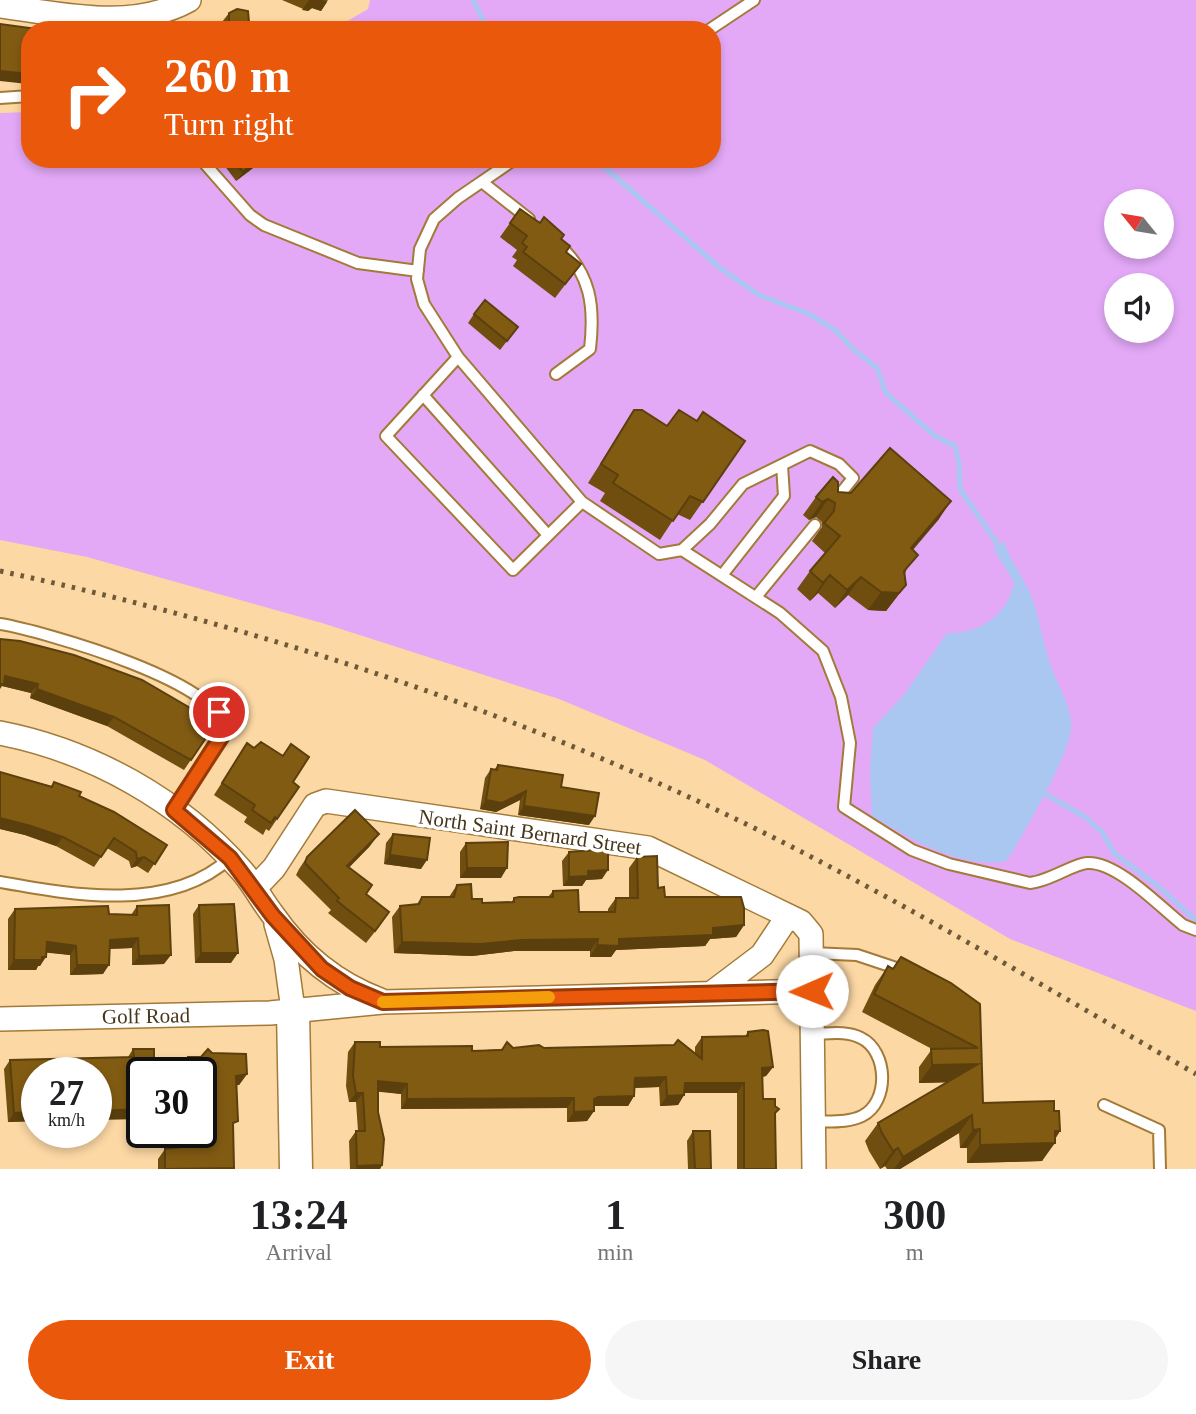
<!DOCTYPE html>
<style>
:root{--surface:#fff;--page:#f6f6f6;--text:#202124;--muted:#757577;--accent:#ea580c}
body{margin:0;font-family:Georgia,serif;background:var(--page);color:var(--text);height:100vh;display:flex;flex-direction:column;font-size:26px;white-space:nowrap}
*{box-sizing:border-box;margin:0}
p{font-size:23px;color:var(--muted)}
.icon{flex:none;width:38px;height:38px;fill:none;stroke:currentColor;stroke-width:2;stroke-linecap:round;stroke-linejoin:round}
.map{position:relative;height:1169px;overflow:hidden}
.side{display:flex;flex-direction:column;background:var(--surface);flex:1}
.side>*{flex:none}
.banner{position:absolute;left:21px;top:21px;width:700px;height:147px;border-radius:28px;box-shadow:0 4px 10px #0003;background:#ea580c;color:#fff;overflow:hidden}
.needle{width:46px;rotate:300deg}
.fabs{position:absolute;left:1104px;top:189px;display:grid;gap:14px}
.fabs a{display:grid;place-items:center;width:70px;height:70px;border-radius:50%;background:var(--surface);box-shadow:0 4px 10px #0003;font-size:35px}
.speed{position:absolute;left:21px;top:1057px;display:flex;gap:14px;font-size:35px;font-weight:700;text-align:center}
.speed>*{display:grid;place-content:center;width:91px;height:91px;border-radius:50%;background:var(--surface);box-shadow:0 4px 10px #0003;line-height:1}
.speed small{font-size:18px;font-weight:400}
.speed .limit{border:4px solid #111;border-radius:10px;background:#fff;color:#111}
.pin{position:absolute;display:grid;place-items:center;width:60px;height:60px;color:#fff;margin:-30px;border:4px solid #fff;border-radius:50%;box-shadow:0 2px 7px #0007}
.me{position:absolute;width:77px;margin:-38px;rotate:269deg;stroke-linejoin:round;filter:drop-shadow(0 0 5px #0008)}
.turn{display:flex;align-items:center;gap:24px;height:147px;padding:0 28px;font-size:32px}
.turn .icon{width:91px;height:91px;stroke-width:2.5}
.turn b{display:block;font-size:49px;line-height:60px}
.eta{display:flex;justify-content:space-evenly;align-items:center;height:119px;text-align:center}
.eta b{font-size:42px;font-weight:600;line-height:49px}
.button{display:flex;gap:14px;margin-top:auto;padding:14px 28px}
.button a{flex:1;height:80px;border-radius:42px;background:var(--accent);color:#fff;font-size:28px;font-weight:600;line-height:80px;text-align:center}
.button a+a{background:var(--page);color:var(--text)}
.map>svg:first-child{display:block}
.green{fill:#e3a9f7;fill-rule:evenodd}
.water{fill:#a9c7f1}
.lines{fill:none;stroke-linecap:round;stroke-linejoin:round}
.stream{stroke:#a9c7f1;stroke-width:5}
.lane-casing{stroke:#a37a38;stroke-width:14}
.street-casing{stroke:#a37a38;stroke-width:26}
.secondary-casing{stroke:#a37a38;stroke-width:35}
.lane{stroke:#fff;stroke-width:10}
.street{stroke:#fff;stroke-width:23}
.secondary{stroke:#fff;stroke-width:32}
.rail{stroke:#6e5938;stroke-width:5;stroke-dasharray:3.5 7;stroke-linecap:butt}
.wall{fill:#704e10}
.shaded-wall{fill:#5b400d}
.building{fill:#825b13;stroke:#5b400d;stroke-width:2}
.route-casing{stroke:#983908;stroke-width:18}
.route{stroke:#ea580c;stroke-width:12}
.slow{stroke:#f59e0b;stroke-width:12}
.labels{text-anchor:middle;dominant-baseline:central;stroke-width:7;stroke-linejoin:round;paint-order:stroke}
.street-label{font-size:21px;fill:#48361b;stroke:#fff}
</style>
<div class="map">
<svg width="1196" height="1169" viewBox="0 0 1196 1169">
<rect width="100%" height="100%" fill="#fcd8a4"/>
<path class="green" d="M370,0H1196V1011L1010,939L705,760L559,699L322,623L87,557L0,540V113L30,112V159H712V30H332L368,9ZM1116,201H1162V247H1116ZM1116,285H1162V331H1116Z"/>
<path class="water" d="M1005,541C1005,554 1027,582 1032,598C1040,620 1043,644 1051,666C1057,683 1069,703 1071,721C1075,748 1026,827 1012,853L1004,862C953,866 914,840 872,816L870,770L873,728L904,695L947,633C979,635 1009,614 1014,582L993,548Z"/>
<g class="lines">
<path class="stream" d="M473,0L488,30
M595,159L720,268L759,295L809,314L835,330L853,349L877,368L886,393L935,436L955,446L959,463L960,489L1001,549
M1040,791L1085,817L1102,832L1114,853L1158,886L1196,920"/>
<g class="lane-casing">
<path id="lane" d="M709,30L754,0
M0,98L30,96
M515,159L458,198L434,219L420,249L417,279L424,304L458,357L582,502L659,554L682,550L710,524L743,484L810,451L839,464L853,478L833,503
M206,165L250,215L264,225L358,263L418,271
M482,182L529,219
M458,357L386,436L513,570L582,502
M556,374L590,349C595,306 591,273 557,243
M423,395L547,534
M682,550L780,613L823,651L841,697L850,743L844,807L912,850L949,864L1030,883C1050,881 1073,864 1087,863C1117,861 1160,907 1183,925L1196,930
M723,574L784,496L782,465
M756,597L815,525
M0,624C38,630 236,685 223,734L174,810
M0,882C73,895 170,913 230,858
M812,953L857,955L905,971
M812,1034C827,1034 846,1030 861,1038C888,1051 890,1102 862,1116C848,1123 829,1121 813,1122
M1104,1105L1159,1130L1160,1169"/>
</g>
<g class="street-casing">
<path id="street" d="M0,6C62,14 131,32 189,0
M0,733C92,751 180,800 242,871C254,885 262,901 273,915C300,954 335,983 380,1000
M255,888L274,868L315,805L326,801L648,848L801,922L811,934L814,1169
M276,924L286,959L293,1010
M713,992L762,955L788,916
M0,1019L270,1013L383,1002L812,991"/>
</g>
<g class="secondary-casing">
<path id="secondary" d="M293,1010L296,1169"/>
</g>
<use href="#lane" class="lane"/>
<use href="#street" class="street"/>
<use href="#secondary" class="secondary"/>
<path class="rail" d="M0,571C275,630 546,721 796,849C932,919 1064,998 1196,1074"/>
</g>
<path class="wall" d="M282,0H328L321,11L312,8L308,11Z
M229,13L249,22L222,25V22Z
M228,159H265L236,181L224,165Z
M520,209L561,239L566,252L571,277L555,298L513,266L517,260L512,257L517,250L500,237Z
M474,314L518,327L500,350L468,323Z
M634,410L667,426L697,421L745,441L690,520L677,514L660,540L600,501L605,493L588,483L622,429Z
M838,492L939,519L913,550L905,574L906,585L886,611L868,610L848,595L835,608L818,593L810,601L797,589L810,571L825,553L812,541L822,527V522L816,517L809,520L803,515L816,497Z
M0,639L216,723L184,770L107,726L30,698L31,693L2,686Z
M247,743L293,782L277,819L269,831L266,829L263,835L244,822L247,817L214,795Z
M498,765L561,787L589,825L518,815L520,800L496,812L480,809L485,778L491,769L494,770Z
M0,772L51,786L54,782L167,845L148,873L137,866L131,868L129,861L107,848L94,867L56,846L25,835L0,829Z
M393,834L421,869L384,864L386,843Z
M466,843L501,878H460V852Z
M370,846L349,867L372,885L366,894L381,924L366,943L328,913L331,910L296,875L299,869L307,857Z
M569,852L602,879L586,880L582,886H563L562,861Z
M637,857L665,897L744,925L736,937L710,939L705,946L616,950L611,957H590V951H514L472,956L394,953L392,917L400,906L417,904L422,897H449L457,885L472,899L482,903H511L514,898L548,897L553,891L579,912H608V909L616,898H629V868Z
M199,905L231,963H195L193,914Z
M137,906L164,964L132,965V948L110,949L103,974L70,975V955L46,952L40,966H38L36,970H8V919L15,909L131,915Z
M888,966L980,1004L983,1103L1054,1111L1060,1131L1042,1161L967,1163V1148H960L959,1133L900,1169H887L885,1166L880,1169L869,1151L865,1141L878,1123L947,1082L919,1083V1067L932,1049L862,1012L875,985Z
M748,1032L773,1067L766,1076L762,1077L763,1099L775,1115L776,1169H737V1093H684V1095L678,1105L660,1106L659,1087L635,1088L634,1096L628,1106H594V1111L587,1121L567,1122V1108L401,1109V1094L378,1091V1112L382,1165L380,1169H350L349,1141L356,1131H358L356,1102H349L346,1086L348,1052L355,1042L380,1047L472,1051L513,1048H544L695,1053V1047L702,1037L745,1036Z
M133,1049H154L37,1121L8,1122L4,1069L10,1060L128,1057Z
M212,1053L247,1074L239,1085H236L233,1128L234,1168L233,1169H158V1159L165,1149L196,1145V1132H201V1073H181V1068L188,1057H201Z
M693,1131L711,1169H688L687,1141Z"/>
<path class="shaded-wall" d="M309,0H322L327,2L321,11L312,8L308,11L302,10Z
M0,71L30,73V81L28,84L0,81Z
M259,159H265L236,181L243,172Z
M828,499L816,517L809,520L822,502Z
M951,501L939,519L898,566L911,548Z
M830,575L818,593L810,601L823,583Z
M861,577L848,595L835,608L847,590Z
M906,585L886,611L868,610L881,592Z
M5,676L38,684L31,693L2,686L0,689V683Z
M37,689L114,717L107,726L30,698Z
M526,791L520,800L496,812L480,809L486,800Z
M524,806L595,816L589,825L518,815Z
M0,818L31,826L63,837L56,846L25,835L0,829Z
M379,834L370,846L339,878L347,866Z
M390,855L427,860L421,869L384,864Z
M144,857L137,866L131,868L137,859Z
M467,868H507L501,878H460Z
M608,870L602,879L586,880L582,886H563L569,877L588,871Z
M744,925L736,937L710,939L705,946L616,950L611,957H590L597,945L619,939L713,928Z
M138,938L132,948L104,949L110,940Z
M598,939L590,951H514L472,956L394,953L402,942Z
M47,942L76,946L70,955L40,952Z
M201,953H238L231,963H195Z
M171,955L164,964L132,965L139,956Z
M46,957L40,966H38L36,970H8L14,960Z
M77,965H109L103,974L70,975Z
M978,1064L965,1082L919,1083L932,1065Z
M773,1067L766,1076L755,1078L762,1068Z
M247,1074L239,1085L229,1086L236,1076Z
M666,1077L659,1087L628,1088L635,1078Z
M378,1081L407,1084L401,1094L371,1091Z
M685,1083H744L737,1093H678Z
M356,1093H363L356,1102H349Z
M684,1095L678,1105L660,1106L667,1096Z
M634,1096L628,1106H591L594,1099L598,1097Z
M574,1098L567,1108L401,1109L407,1099Z
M142,1109V1119L96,1120V1111Z
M594,1111L587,1121L567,1122L574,1112Z
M37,1112V1121L8,1122L14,1113Z
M972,1115L959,1133L900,1169H894L903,1157Z
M980,1129L967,1148H960L973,1130Z
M1055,1131H1060L1052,1143H1055L1042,1161L967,1163L980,1145Z
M898,1148L885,1166L880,1169L893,1151Z
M382,1165L380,1169H355L357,1166Z"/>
<path class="building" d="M237,9L248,11L249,22H256L257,30H192L229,24V13Z
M0,24L44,30H30V74L0,71Z
M233,159H259L243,172Z
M520,209L540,223L544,217L564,235L561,239L570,246L566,252L581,264L565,284L523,252L527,247L522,243L527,236L510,223Z
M485,300L518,327L507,341L474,314Z
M634,410H642L667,426L679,410L697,421L703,412L745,441L703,502L690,496L673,521L613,483L618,475L601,464Z
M890,448L951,501L911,548L918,555L904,571L906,585L899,593L881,592L861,577L847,590L830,575L823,583L810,571L840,536L824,523L834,511L835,503L828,499L822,502L816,497L833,477L838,482V492L851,493Z
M0,639L20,641L74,655L142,680L216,723L191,760L114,717L37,689L38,684L5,676L4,684H0Z
M261,742L283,756L291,744L309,757L293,782L299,787L277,819L275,817L271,823L252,810L255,805L222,783L247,743L254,748Z
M498,765L563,775L561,787L599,793L595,816L524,806L526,791L502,803L486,800L491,769L497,770Z
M0,772L52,787L54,782L81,792L79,796L114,812L167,845L155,864L144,857L137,859L136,852L114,838L101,857L63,837L31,826L0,818Z
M355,810L379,834L347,866L372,885L366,894L389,912L375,931L337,901L339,898L305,863L307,857Z
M393,834L430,838L427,860L390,855Z
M508,842L507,868H467L466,843Z
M608,849V870L588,871V876L569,877V852Z
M657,856L658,888L664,887L665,897H741L744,908V925L713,928V935L619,939V946L597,945L598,939L522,940L480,944L402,942L400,906L419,904L422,897H454L457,885L471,884L472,899H482V903L514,902V898L519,897H553V891L578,890L579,912H615L616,898H638L637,857Z
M234,904L238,953H201L199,905Z
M169,905L171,955L139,956L138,938L110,940L109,965H77L76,946L47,942L46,957H42V960H14L15,909L108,906L109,914L137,915V906Z
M901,957L951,983L980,1004L983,1103L1054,1101V1111H1059L1060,1131H1055V1143L980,1145V1129L973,1130L972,1115L903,1157L898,1148L893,1151L882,1133L878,1123L978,1064L932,1065L931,1049L978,1048L874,994L888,966L893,969Z
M763,1030L768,1031L773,1067L762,1068L763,1099H775V1106L779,1109L775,1113L776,1169H744V1083H685L684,1095L667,1096L666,1077L635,1078L634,1096L598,1097L594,1099V1111L574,1112V1098L407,1099V1084L378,1081V1112L384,1139L382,1165L357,1166L356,1131H365L363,1093H356L353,1076L355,1042H380V1047L472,1046V1051L502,1050L507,1042L513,1048L539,1045L544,1048L674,1045L678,1040L702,1059V1037L748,1036V1032Z
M133,1049H154V1073H142V1109L96,1111V1073H37V1112L14,1113L10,1060L134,1057Z
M208,1049L212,1053L246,1054L247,1074L236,1076L238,1121L233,1123L234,1168L165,1169V1149L204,1144L203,1114H201V1073H188V1057H201Z
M693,1131H710L711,1169H695Z"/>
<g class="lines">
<g class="route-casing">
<path id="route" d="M219,712L225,723L223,734L174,810L230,858L273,916L322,969L350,988L383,1002L812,991"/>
</g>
<use href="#route" class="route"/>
<path class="slow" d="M383,1002L549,997"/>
</g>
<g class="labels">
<g class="street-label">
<text transform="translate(530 832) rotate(8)">North Saint Bernard Street</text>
<text transform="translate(146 1016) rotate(-1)">Golf Road</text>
</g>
</g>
</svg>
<div class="fabs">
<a><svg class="needle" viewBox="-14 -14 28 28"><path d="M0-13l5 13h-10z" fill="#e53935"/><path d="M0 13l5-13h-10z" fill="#757577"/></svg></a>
<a><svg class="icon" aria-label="sound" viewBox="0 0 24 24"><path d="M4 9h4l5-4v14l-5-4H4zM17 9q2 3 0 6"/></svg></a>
</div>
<div class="speed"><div>27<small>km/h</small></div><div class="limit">30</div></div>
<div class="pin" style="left:219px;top:712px;background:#d93025"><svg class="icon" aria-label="arrive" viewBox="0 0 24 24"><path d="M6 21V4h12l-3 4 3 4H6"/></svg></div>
<svg class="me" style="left:812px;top:991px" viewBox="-20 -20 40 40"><circle r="19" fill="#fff"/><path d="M0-13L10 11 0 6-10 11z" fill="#ea580c"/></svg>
<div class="banner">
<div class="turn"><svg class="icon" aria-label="right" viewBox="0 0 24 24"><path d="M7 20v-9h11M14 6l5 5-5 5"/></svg><div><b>260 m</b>Turn right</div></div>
</div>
</div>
<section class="side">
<div class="eta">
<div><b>13:24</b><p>Arrival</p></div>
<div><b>1</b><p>min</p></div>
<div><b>300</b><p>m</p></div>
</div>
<div class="button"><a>Exit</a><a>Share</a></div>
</section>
